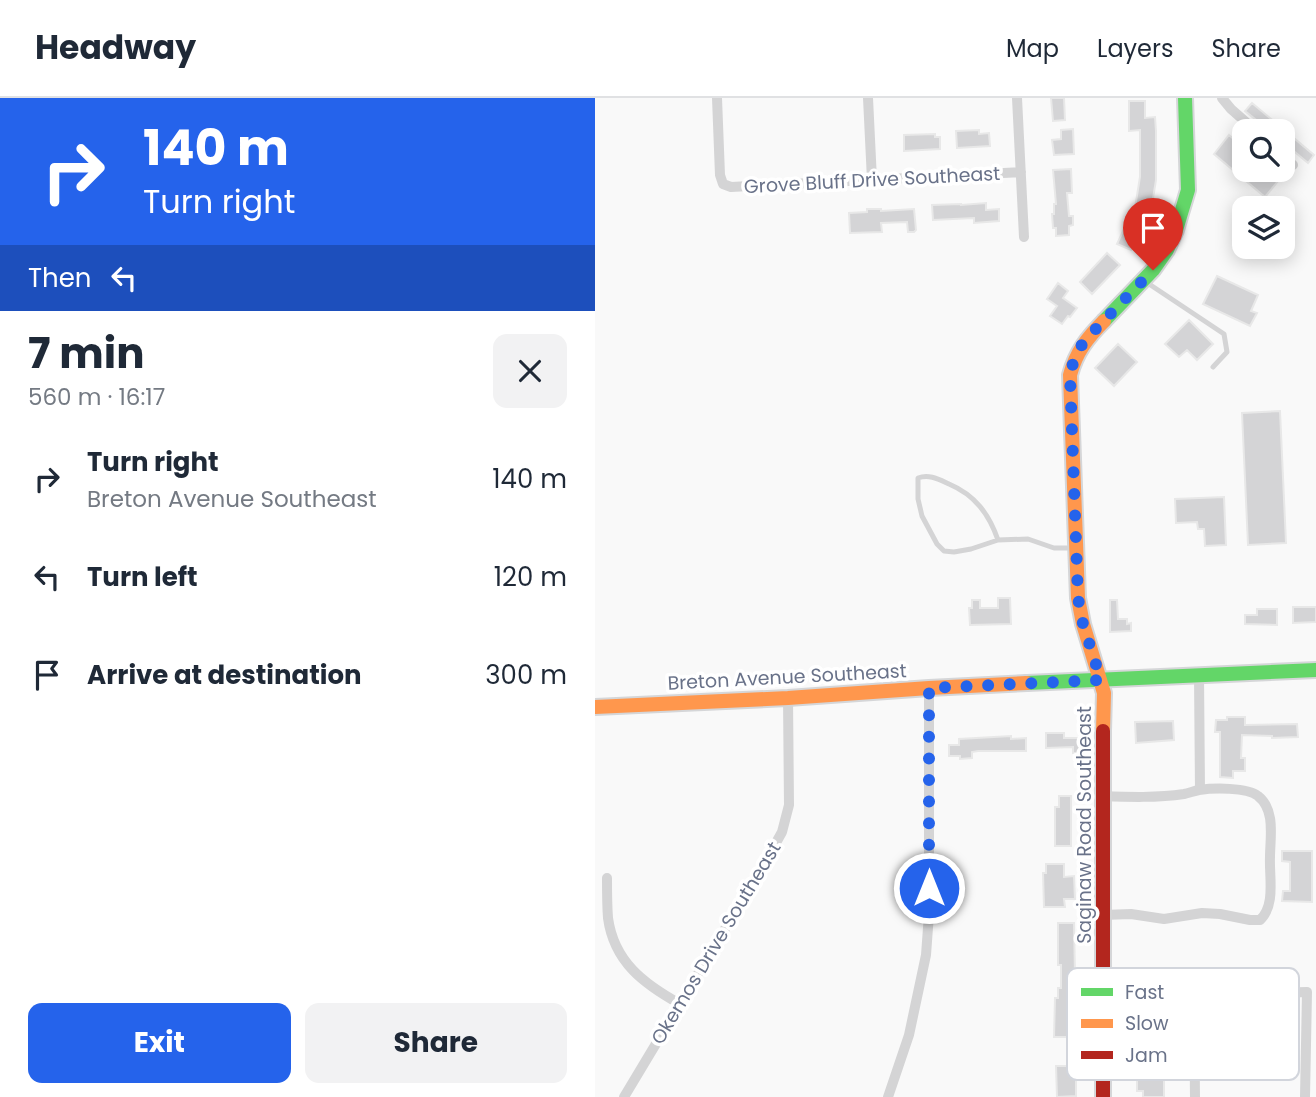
<!DOCTYPE html>
<meta charset="utf-8">
<style>
:root{--surface:#fff;--page:#f2f2f3;--text:#1f2937;--muted:#747a83;--line:#e0e1e3;--accent:#2563eb}
body{margin:0;font-family:Poppins,sans-serif;background:var(--page);color:var(--text);height:100vh;display:flex;flex-direction:column;font-size:26px;white-space:nowrap}
*{box-sizing:border-box;margin:0}
p{font-size:23px;color:var(--muted)}
.icon{flex:none;width:38px;height:38px;fill:none;stroke:currentColor;stroke-width:2;stroke-linecap:round;stroke-linejoin:round}
.map{position:relative;flex:1;overflow:hidden}
.details{display:flex;flex-direction:column;background:var(--surface);width:595px}
.details>*{flex:none}
.guide{background:#2563eb;color:#fff;overflow:hidden}
.controls{position:absolute;left:637px;top:21px;display:grid;gap:14px}
.controls a{display:grid;place-items:center;width:63px;height:63px;border-radius:14px;background:var(--surface);box-shadow:0 4px 18px #0003;font-size:35px}
.pin{position:absolute;display:grid;place-items:center;width:60px;height:60px;color:#fff;margin:-72px -30px;border-radius:50% 50% 50% 0;rotate:-45deg;box-shadow:0 0 7px #0007}
.pin .icon{rotate:45deg}
.me{position:absolute;width:77px;margin:-38px;rotate:0deg;stroke-linejoin:round;filter:drop-shadow(0 0 5px #0008)}
.turn{display:flex;align-items:center;gap:24px;height:147px;padding:0 28px;font-size:32px}
.turn .icon{width:91px;height:91px;stroke-width:2.5}
.turn b{display:block;font-size:49px;line-height:60px}
.then{display:flex;align-items:center;height:66px;padding:0 28px;background:#0003;gap:14px;font-size:26px}
.round{display:grid;place-items:center;flex:none;width:74px;height:74px;border-radius:14px;background:var(--page)}
.head{display:flex;align-items:center;justify-content:space-between;height:119px;padding:0 28px}
h1{font-size:42px;font-weight:700;line-height:52px}
.action{display:flex;gap:14px;margin-top:auto;padding:14px 28px}
.action a{flex:1;height:80px;border-radius:14px;background:var(--accent);color:#fff;font-size:28px;font-weight:700;line-height:80px;text-align:center}
.action a+a{background:var(--page);color:var(--text)}
ul{padding:0;list-style:none}
li{display:flex;align-items:center;gap:21px;height:98px;padding:0 28px}
li div{flex:1}
li b{display:block;font-size:26px}
li em{font-style:normal}
header{display:flex;align-items:center;gap:42px;box-sizing:border-box;height:98px;padding:0 35px;background:var(--surface);border-bottom:2px solid var(--line)}
header strong{font-size:33px}
nav{display:flex;gap:38px;margin-inline-start:auto;font-size:24px}
main{display:flex;flex:1;min-height:0}
.map>svg:first-child{display:block}
.building{fill:#d4d4d6;stroke:#e8e8e8;stroke-width:2}
.lines{fill:none;stroke-linecap:round;stroke-linejoin:round}
.fast-casing{stroke:#d5d6d8;stroke-width:18}
.slow-casing{stroke:#d5d6d8;stroke-width:18}
.jam-casing{stroke:#d5d6d8;stroke-width:18}
.lane{stroke:#d4d4d5;stroke-width:5}
.street{stroke:#d4d4d5;stroke-width:10}
.fast{stroke:#63d668;stroke-width:14}
.slow{stroke:#ff974d;stroke-width:14}
.jam{stroke:#b3261e;stroke-width:14}
.route{stroke:#2563eb;stroke-width:12;stroke-dasharray:0 21.6}
.labels{text-anchor:middle;dominant-baseline:central;stroke-width:7;stroke-linejoin:round;paint-order:stroke}
.street-label{font-size:19px;fill:#697289;stroke:#fff}
.key{fill:#fff;stroke:#d2d5dc;stroke-width:2}
.key-label{font-size:19px;fill:#697289}
</style>
<header>
<strong>Headway</strong>
<nav><a>Map</a><a>Layers</a><a>Share</a></nav>
</header>
<main>
<section class="details">
<div class="guide">
<div class="turn"><svg class="icon" aria-label="right" viewBox="0 0 24 24"><path d="M7 20v-9h11M14 6l5 5-5 5"/></svg><div><b>140 m</b>Turn right</div></div>
<div class="then">Then<svg class="icon" aria-label="left" viewBox="0 0 24 24"><path d="M17 20v-9H6M10 6l-5 5 5 5"/></svg></div>
</div>
<div class="head"><div><h1>7 min</h1><p>560 m · 16:17</p></div><a class="round"><svg class="icon" aria-label="close" viewBox="0 0 24 24"><path d="M6 6l12 12M18 6L6 18"/></svg></a></div>
<ul>
<li><svg class="icon" aria-label="right" viewBox="0 0 24 24"><path d="M7 20v-9h11M14 6l5 5-5 5"/></svg><div><b>Turn right</b><p>Breton Avenue Southeast</p></div><em>140 m</em></li>
<li><svg class="icon" aria-label="left" viewBox="0 0 24 24"><path d="M17 20v-9H6M10 6l-5 5 5 5"/></svg><div><b>Turn left</b></div><em>120 m</em></li>
<li><svg class="icon" aria-label="arrive" viewBox="0 0 24 24"><path d="M6 21V4h12l-3 4 3 4H6"/></svg><div><b>Arrive at destination</b></div><em>300 m</em></li>
</ul>
<div class="action"><a>Exit</a><a>Share</a></div>
</section>
<div class="map">
<svg width="721" height="999" viewBox="0 0 721 999">
<rect width="100%" height="100%" fill="#f9f9f9"/>
<path class="building" d="M456,0H469L470,22L458,23Z
M534,3H550V20L560,19L561,33V82L555,119H551L536,152L522,146L534,120L538,122L545,79V32L534,33Z
M657,5L719,57L713,65L688,44V33H675L650,13Z
M478,31L479,56L459,57L457,42L466,41V32Z
M384,32V36L394,35L395,48L362,50L361,33Z
M340,36V39H345V51L309,53V37Z
M634,37L649,50V72H672L684,82L670,99L619,56Z
M476,71L477,95H472L474,118H478V127L474,128V137L461,138V130H458L457,116H459V106H461L458,72Z
M391,105V112L404,111V123L379,125V120L338,122L337,107L366,106V107Z
M272,111H286V113L319,111L321,132L319,134H313L312,124L286,125L287,134L255,135L254,115L272,114Z
M642,129L649,131V152L638,149Z
M654,149H682L681,158L653,153Z
M512,155L525,167L497,196L485,184Z
M622,178L663,197L656,213L662,215L655,228L608,206Z
M463,185L473,193L468,200L482,210L475,219L473,218L467,226L455,218L462,208L452,201Z
M594,222L618,246L602,262L592,252L584,259L570,246Z
M523,246L542,264L519,288L500,270Z
M685,313L691,445L653,447L647,315Z
M629,399L631,447L610,448L609,431H603L602,424L581,425L580,401Z
M403,500H415L416,526L375,527L374,510H377V502H385V510H403Z
M515,502H522L523,521H532V526L536,525V533L515,534Z
M698,509H721V524L698,525Z
M662,511H682V527L650,526V517H662Z
M632,619H650V627L702,626L703,639L677,640V638L647,637L646,660H650V673H638V680L625,679V634H620L621,622H632Z
M578,623L579,642L541,645L540,624Z
M451,635H469V640H487V655H478V649L451,650Z
M416,638V641L431,640V653H383L377,654V660L365,661V658H354V647H364V641Z
M464,698H476V748H460V709H464Z
M687,753H717V804L687,803L688,793H695V764L687,763Z
M451,766H469V779L479,778L480,801H469L470,809H449L448,775H451Z
M463,825H479L480,877H476V939H459L460,900H463V890H466V867H463Z
M547,876H571V925H562V945H567V962H562V982H569V999H548V993H542V974H539V963H548V943H539V909H548V892H538V879H547Z
M473,962H484V980H481V998L462,999L461,968H473Z"/>
<g class="lines">
<g class="fast-casing">
<path id="fast" d="M509,223L558,172L572,152L581,132L593,92L590,0
M432,585L721,572"/>
</g>
<g class="slow-casing">
<path id="slow" d="M0,609L193,600L334,590L432,585
M508,633L509,595L488,526L483,500L475,277C481,254 493,239 509,223"/>
</g>
<g class="jam-casing">
<path id="jam" d="M508,999V633"/>
</g>
<path class="lane" d="M551,184L629,236L632,254L618,269
M403,442C394,416 380,397 354,386C343,381 334,376 323,380V401L327,418L342,446L349,453L359,454L376,451L403,442L433,441L459,450H481"/>
<path class="street" d="M122,0L125,77L128,86L136,89L426,74
M273,0L277,82
M422,0L429,139
M627,0L636,11L661,33
M688,58L698,67
M604,578L605,692
M507,698C534,699 562,700 589,696C594,695 599,693 604,692C618,690 652,689 663,698C681,712 675,740 675,759C674,779 681,807 665,822H655L625,816L607,815L569,821L536,816L508,817
M12,780C12,793 12,807 13,820C19,864 49,886 85,906
M29,999L172,761L187,734L194,707L193,600
M293,999L314,937L331,857L334,816V590
M600,999L599,897L712,894L710,999"/>
<use href="#fast" class="fast"/>
<use href="#slow" class="slow"/>
<use href="#jam" class="jam"/>
</g>
<g class="lines">
<path class="route" d="M334,790V590L506,582L488,526L483,500L475,277C478,263 482,253 491,241L558,172"/>
</g>
<g class="labels">
<g class="street-label">
<text transform="translate(277 82) rotate(-3)">Grove Bluff Drive Southeast</text>
<text transform="translate(192 579) rotate(-3)">Breton Avenue Southeast</text>
<text transform="translate(489 727) rotate(-90)">Saginaw Road Southeast</text>
<text transform="translate(121 845) rotate(-59)">Okemos Drive Southeast</text>
</g>
</g>
<rect x="472" y="870" width="232" height="112" rx="10" class="key"/>
<rect x="486" y="890" width="32" height="8" fill="#63d668"/>
<rect x="486" y="921" width="32" height="9" fill="#ff974d"/>
<rect x="486" y="953" width="32" height="8" fill="#b3261e"/>
<g class="key-label">
<text x="530" y="901">Fast</text>
<text x="530" y="932">Slow</text>
<text x="530" y="964">Jam</text>
</g>
</svg>
<div class="controls">
<a><svg class="icon" aria-label="search" viewBox="0 0 24 24"><circle cx="10" cy="10" r="6"/><path d="M15 15l6 6"/></svg></a>
<a><svg class="icon" aria-label="layers" viewBox="0 0 24 24"><path d="M12 4l9 5-9 5-9-5zM3 14l9 5 9-5"/></svg></a>
</div>
<div class="pin" style="left:558px;top:172px;background:#d93025"><svg class="icon" aria-label="arrive" viewBox="0 0 24 24"><path d="M6 21V4h12l-3 4 3 4H6"/></svg></div>
<svg class="me" style="left:334px;top:790px" viewBox="-20 -20 40 40"><circle r="17" fill="#2563eb" stroke="#fff" stroke-width="3"/><path d="M0-11L8 9 0 5-8 9z" fill="#fff"/></svg>
</div>
</main>
